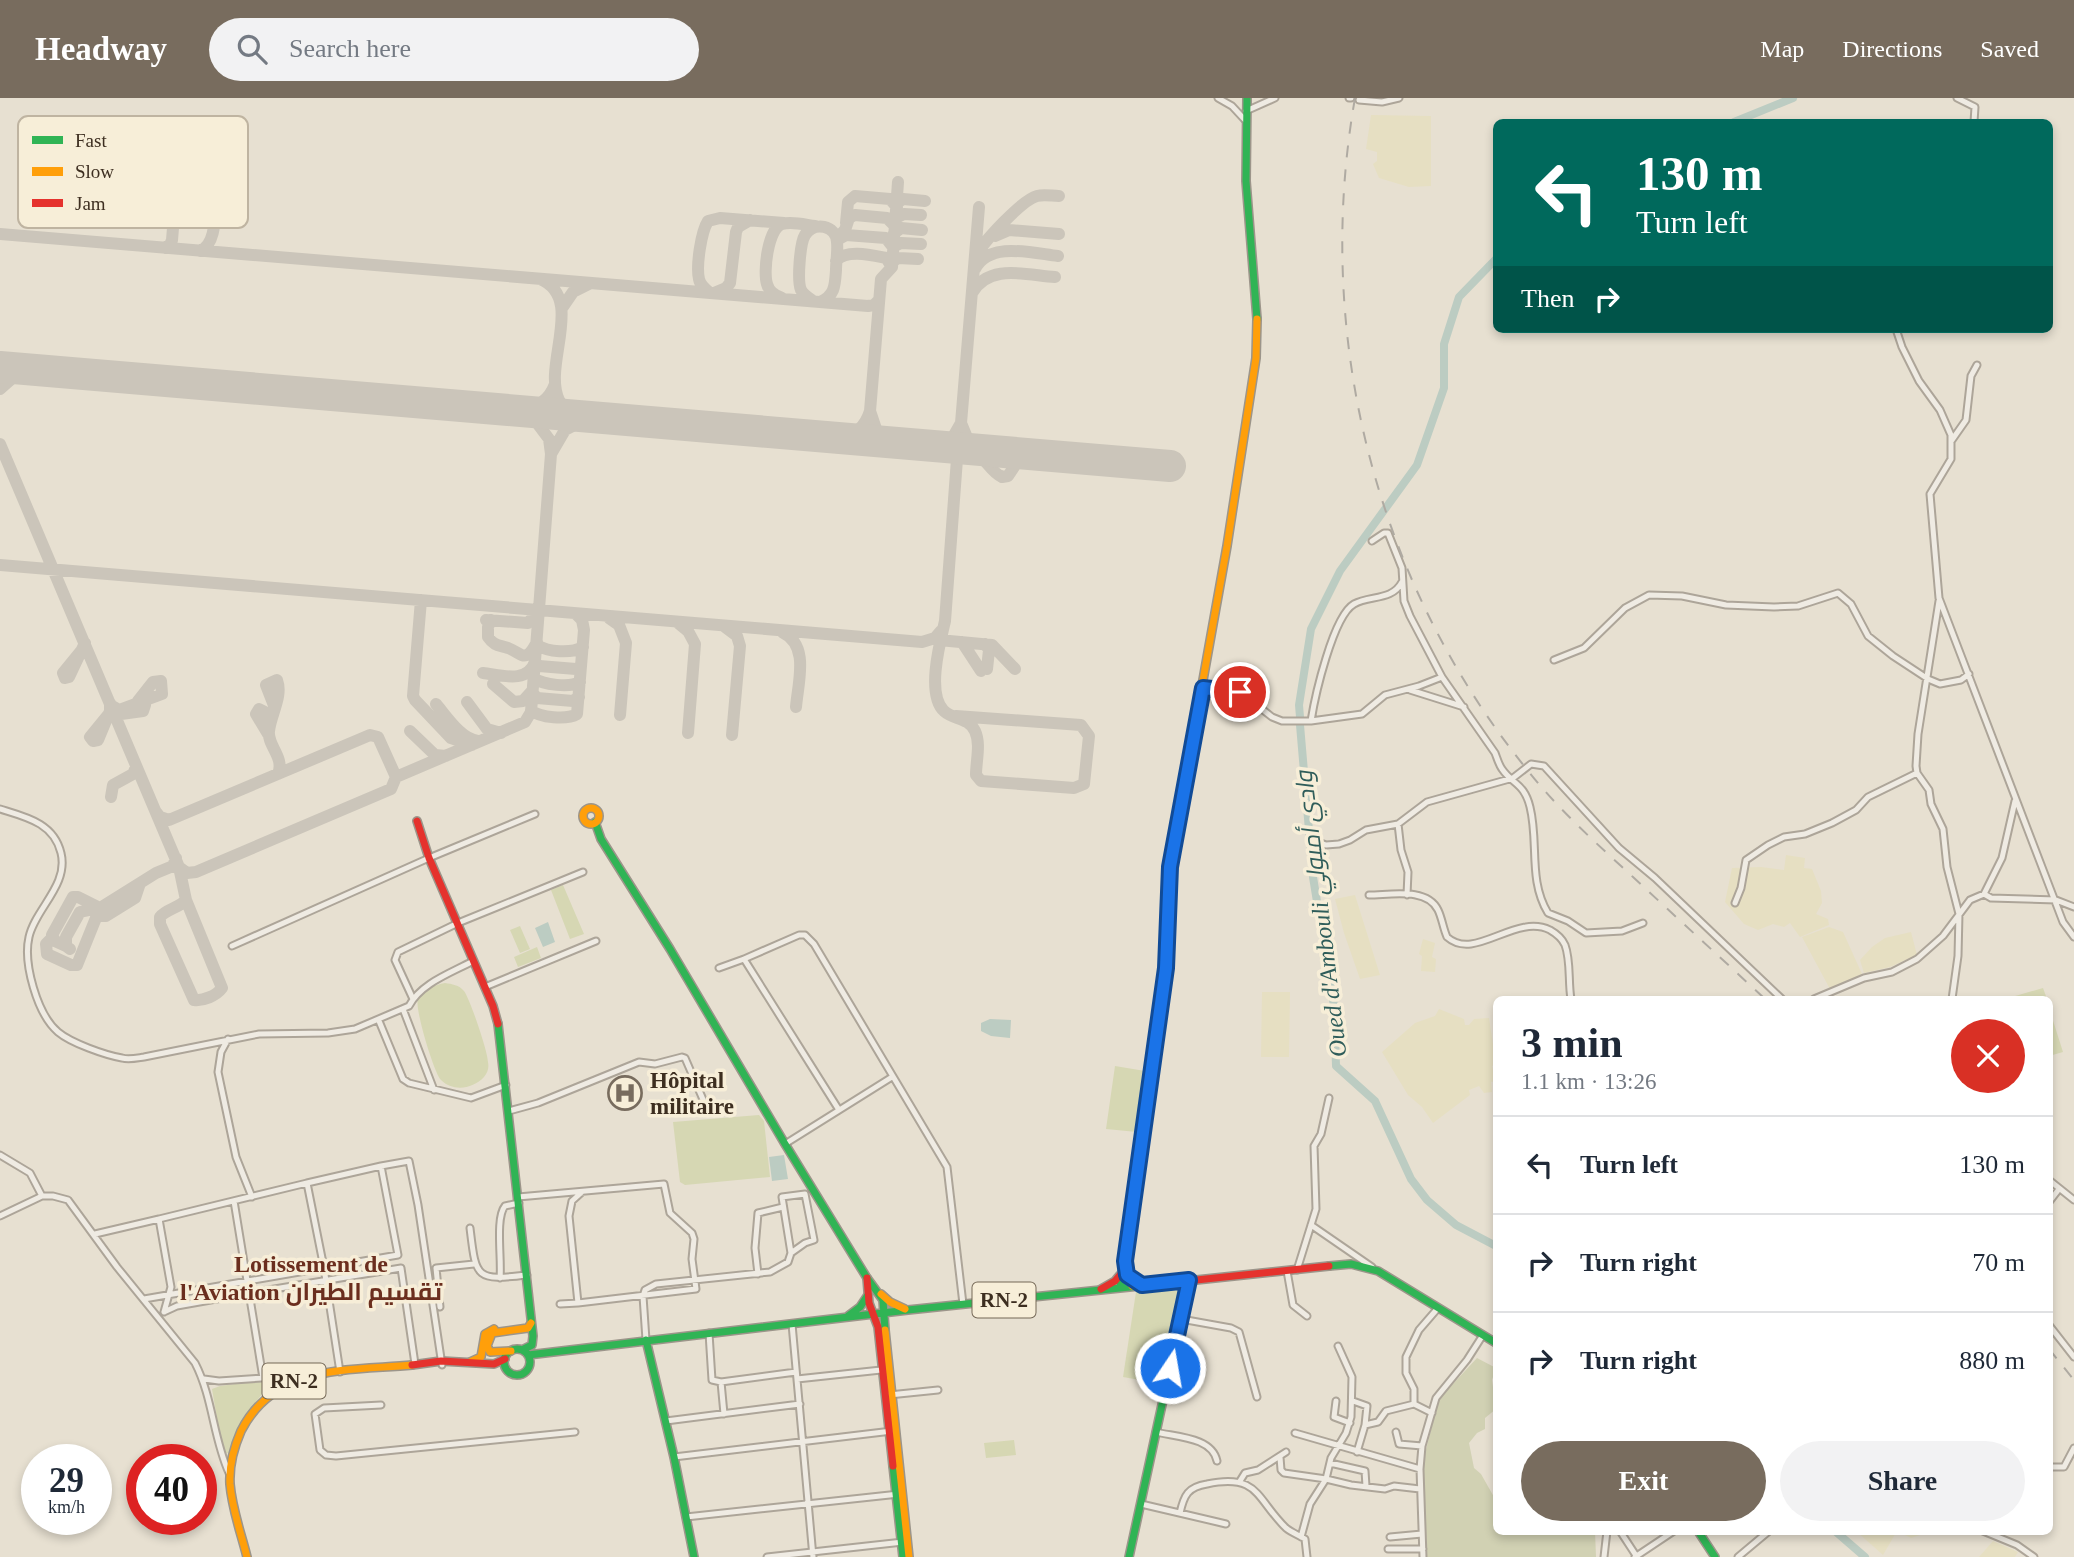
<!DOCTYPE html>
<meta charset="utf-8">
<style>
:root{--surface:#fff;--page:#f2f2f3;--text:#1f2937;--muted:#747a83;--line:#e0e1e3;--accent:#786c5e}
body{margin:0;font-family:"Times New Roman",Cairo,serif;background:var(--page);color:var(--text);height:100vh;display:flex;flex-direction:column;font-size:26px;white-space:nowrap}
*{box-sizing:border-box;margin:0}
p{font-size:23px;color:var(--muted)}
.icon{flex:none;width:38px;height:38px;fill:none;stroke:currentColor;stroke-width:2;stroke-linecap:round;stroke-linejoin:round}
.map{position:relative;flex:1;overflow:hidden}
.drawer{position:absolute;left:1493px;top:898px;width:560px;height:539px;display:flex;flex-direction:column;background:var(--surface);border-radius:10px;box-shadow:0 4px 10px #0003}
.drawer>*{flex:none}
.hud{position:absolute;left:1493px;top:21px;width:560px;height:214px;border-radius:10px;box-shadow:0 4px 10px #0003;background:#00695c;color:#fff;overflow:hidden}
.speed{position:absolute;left:21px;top:1346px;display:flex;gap:14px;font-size:35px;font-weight:700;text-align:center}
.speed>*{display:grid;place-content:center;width:91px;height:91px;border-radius:50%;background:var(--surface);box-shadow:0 4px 10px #0003;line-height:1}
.speed small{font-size:18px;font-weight:400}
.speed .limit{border:10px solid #d22;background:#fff;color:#111}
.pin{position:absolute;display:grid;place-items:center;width:60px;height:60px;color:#fff;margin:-30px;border:4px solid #fff;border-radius:50%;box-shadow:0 2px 7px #0007}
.me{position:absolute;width:77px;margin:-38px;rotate:12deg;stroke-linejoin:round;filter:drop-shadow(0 0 5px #0008)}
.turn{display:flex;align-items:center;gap:24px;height:147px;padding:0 28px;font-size:32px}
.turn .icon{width:91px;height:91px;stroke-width:2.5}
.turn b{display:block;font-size:49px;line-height:60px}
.then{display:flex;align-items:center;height:66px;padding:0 28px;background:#0003;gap:14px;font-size:26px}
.round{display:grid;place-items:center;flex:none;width:74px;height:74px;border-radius:37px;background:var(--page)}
.summary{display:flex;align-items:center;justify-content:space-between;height:119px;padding:0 28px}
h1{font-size:42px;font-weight:700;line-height:52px}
.action{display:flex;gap:14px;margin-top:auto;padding:14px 28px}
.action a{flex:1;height:80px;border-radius:42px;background:var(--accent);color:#fff;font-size:28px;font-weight:700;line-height:80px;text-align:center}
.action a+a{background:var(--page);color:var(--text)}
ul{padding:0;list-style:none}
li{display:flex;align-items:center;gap:21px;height:98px;padding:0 28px;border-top:2px solid var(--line)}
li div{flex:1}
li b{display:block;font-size:26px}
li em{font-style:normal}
header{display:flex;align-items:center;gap:42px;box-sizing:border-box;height:98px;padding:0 35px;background:var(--accent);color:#fff}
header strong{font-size:33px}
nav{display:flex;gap:38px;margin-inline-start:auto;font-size:24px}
.search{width:490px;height:63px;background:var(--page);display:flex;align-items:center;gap:18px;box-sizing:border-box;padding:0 24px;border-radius:38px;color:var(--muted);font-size:26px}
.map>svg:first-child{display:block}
.farmland{fill:#e6dfc2}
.green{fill:#d6d7b3}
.cemetery{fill:#d1d1b3}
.water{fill:#bcccc2}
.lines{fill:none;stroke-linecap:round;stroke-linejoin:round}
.river{stroke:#bcccc2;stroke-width:8}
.taxiway{stroke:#cbc5ba;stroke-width:12}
.runway{stroke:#cbc5ba;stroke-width:32}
.street-casing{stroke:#ada599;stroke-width:9}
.fast-casing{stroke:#9c958a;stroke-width:10}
.slow-casing{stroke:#9c958a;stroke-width:10}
.jam-casing{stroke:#9c958a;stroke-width:10}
.street{stroke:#efebe3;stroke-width:5}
.fast{stroke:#30b455;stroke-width:7}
.slow{stroke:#ff9f0a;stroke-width:7}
.jam{stroke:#e5322d;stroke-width:7}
.rail{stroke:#afaaa2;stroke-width:2;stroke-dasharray:12 12;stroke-linecap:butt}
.route-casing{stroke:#114b97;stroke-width:18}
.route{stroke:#1a73e8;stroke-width:12}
.labels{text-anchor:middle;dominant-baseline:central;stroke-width:7;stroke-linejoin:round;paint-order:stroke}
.shield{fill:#f7eed8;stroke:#756857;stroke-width:2}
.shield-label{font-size:21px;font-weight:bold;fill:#3d2e20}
.poi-label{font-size:23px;font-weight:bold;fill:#3d2e20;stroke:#f7eed8;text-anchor:start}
.water-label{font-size:24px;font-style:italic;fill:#2f5d5a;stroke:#f7eed8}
.neighbourhood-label{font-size:24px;font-weight:bold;fill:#6b2e1e;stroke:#f7eed8}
.key{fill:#f7eed8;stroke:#bfb4a1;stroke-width:2}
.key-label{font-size:19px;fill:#3d2e20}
</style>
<header>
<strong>Headway</strong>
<div class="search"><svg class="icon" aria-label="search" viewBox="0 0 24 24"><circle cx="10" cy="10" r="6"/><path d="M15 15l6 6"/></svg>Search here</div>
<nav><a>Map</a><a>Directions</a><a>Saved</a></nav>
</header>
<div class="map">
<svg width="2074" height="1459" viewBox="0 0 2074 1459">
<rect width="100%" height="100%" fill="#e7e0d1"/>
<path class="farmland" d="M1371,17L1431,18V88L1409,89L1379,80L1373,66L1377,63V54L1366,51Z
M1786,757L1805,760L1804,770L1812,771L1821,793L1822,805L1816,816L1828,821L1829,827L1800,839L1790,825L1784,829L1773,826L1758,832L1744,826L1725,804L1732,770L1761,769L1784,772Z
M1355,797L1380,877L1360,881L1344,835L1335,801Z
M1829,829L1843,834L1862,876L1830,891L1802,839Z
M1911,834L1917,857L1890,869L1864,875L1860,862L1872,849L1885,840Z
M1423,841L1435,845L1432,859L1436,861L1435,874L1421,873L1422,858L1419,856Z
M1262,894H1290L1289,959H1261Z
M1439,911L1464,921L1465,927H1469L1474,921L1489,920L1496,966L1492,968L1496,983L1491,984L1492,994L1484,995L1479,988L1469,992L1470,997L1433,1025L1422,1009L1408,997L1382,954L1415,925L1435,918Z
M1856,1433H1926L1923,1436L1911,1440L1897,1433L1883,1457Z
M1993,1443L2018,1454L2015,1459H1979Z"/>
<path class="green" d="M563,787L584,836L570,841L551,792Z
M520,828L530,851L520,855L510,832Z
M537,849L541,860L518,869L514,859Z
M445,885C452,886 459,887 464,893C470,901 488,954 488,964C489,970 488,974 484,979C473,991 453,994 441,982C434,975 414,909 418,901C423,891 435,887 445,885Z
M2043,890L2047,901H2005Z
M2049,910L2063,954L2049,958Z
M1115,968L1145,973L1137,1034L1106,1031Z
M759,1017L764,1023L770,1079L685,1087L680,1084L673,1024Z
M1181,1190L1182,1194L1162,1286L1123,1279L1136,1194Z
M258,1283L264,1285L265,1293C246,1315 237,1327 229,1355L223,1356L212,1291L220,1288Z
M1014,1342L1016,1357L986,1360L984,1345Z"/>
<path class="cemetery" d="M1477,1260L1496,1270L1492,1282L1496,1311L1485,1320V1331L1477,1335L1469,1345L1474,1370L1481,1376L1494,1399H1496V1433H1595L1596,1459H1427L1423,1363L1439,1301Z"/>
<path class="water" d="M548,824L555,844L543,849L535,830Z
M990,921L1011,922L1010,940L991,938L981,933V925Z
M784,1057L788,1081L772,1083L769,1059Z"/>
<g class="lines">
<path class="river" d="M1734,24L1793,0
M1300,619L1299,607L1311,531L1340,473L1417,367L1444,290V246L1459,199L1496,161
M1300,627L1313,779L1334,908L1336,968L1375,1003L1411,1081L1427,1102L1456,1127L1496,1148
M1835,1433L1865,1459"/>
<path class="taxiway" d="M897,105L903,101L925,103
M896,120L904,116L921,117
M846,125L848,104L855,98L890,101L897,109
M894,135L901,130L922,132
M0,136L868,208L874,207L879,202
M995,138L1009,132L1059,136
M838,139L845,132L849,120L855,117L887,120L895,128
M837,142L846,137L886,140L893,149L901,145L921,146
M165,150L170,147L172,142L176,94
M200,153C218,145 214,114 216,97
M976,158C983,144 1022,102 1037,98C1044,96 1052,98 1059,98
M836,163C846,151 871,157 886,160L892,169
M892,164L898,160L918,161
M975,171C989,143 1032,155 1058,158
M540,181C586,200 542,267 559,302C562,309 573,314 580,318
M710,195C705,191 700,187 699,181C696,168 701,134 708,123L720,120L784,125
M714,195L726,190L730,185L736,134L738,129L750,122
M972,195C989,165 1026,177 1055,179
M782,200C776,198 769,194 767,186C763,174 768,130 782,126C792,123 806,127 815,128
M813,203C809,200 804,197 801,192C797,183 800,145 805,137C814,123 836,127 837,144C838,153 836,163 836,172C835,187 835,198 820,204
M562,210L573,194L589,186
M0,291L17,276L34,272
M522,312C538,309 549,302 555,286
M528,313L549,341L551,356L565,332L590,319
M841,340C856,336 865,329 870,313
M891,344L877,334L870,313L881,181L892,169L898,84
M0,346L179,769L186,802L222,890C216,898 203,903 194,902L160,826V819C166,811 179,810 186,802
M941,348L953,339L961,325
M950,349L954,353L957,361L945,523C940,544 926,596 944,613C954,622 968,619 975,633C981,646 976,663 976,677L981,683L1074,690L1084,686L1089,638L1081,627L956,618
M969,351C986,358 989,373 1002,379L1008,378L1014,369L1010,354
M978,351L968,342L961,325L979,109
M0,467L922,544L935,540L941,533
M421,502L413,598L415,602L451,640L472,647
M609,520L619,527L626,545L620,617
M486,522L528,525L539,513
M491,522L488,529V539C494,548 499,547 508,550C523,556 525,566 537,544
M677,524L688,533L695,546L688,635
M725,529L737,538L740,548L732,637
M782,534C810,547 798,584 796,609
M939,542L992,547L1015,571
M962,544L981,573
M985,546L989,552L987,571
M537,547C548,554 571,556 583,549
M81,553L63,575L65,580L69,579L85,545
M483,575C501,577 527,586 535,564L539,568L576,571L581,568
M534,580C543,587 570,590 580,584
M493,586L514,604L523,603L532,593
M532,594L537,600L573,603L579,599
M467,604L487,631L501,635
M436,606C447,619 461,641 478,643
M112,608L119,612L162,596L161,583L153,584L138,603H142L145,607L143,613L121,616L113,611
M275,610L266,587L277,582C283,598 271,616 269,633C267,648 285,659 278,676
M259,611L265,614L268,636L256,616Z
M531,612C540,620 567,622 577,616L584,532L582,522L576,516
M108,617L90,639L93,643L98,642L110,613V605
M410,633L435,657L446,658
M396,679L525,624L531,614L551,356
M111,699L113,687L133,676L136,669
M156,714L160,719L169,722L370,637L378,639L396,679L391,691L196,774L187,775L179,769
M98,812L100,818H106L135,800L140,785
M55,843L50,842L46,846L47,856L71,867H77L100,810L156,775L173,768L176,760
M66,848L55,843L52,837L73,799H78L100,810
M70,851L66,848V839L80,814L99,810"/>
<path class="runway" d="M0,269L1170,368"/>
<g class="street-casing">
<path id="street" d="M1218,0L1232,8L1245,22
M1349,0H1351
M1957,0L1975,9L1974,24
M1359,2L1382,4L1399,0
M1246,13L1275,0
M1896,231L1902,249L1919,283L1940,312L1951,337V361L1930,396L1939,500L2063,824L2074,839
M1952,342L1966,322L1971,278L1977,267
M1372,443L1384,435H1388L1402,470L1404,503L1410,518L1442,579L1495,655C1497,660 1499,667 1502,671C1513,687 1524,685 1530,709C1539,745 1528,782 1548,815L1568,823L1586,835L1622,833L1643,825
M1939,503L1918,636L1916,668L1917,675L1929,692L1931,706L1943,731L1947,769L1959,816L1958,858L1952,901
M1554,562L1584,550L1625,510L1649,497L1682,498L1726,507L1774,509L1798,508L1838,495L1851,506L1868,538L1893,558L1928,581L1940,586L1961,582L1969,576
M1203,590L1240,594L1272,619L1282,623H1311L1362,616L1385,597L1419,588L1442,579
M1410,592L1464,609
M1311,623C1315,598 1333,518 1354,506C1370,497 1392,503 1402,484
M0,711C26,719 54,725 61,755C69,787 35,811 29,839C23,865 37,916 58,934C71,945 105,957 122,960C129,962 137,960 144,959L259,936L328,935L355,931L409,908C421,885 451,875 473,863
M1398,726L1401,752L1408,774L1407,797
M1318,744L1326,747L1339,746L1350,742L1366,732L1398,726L1427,704L1513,680L1531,666L1544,668L1619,750L1655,780L1782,901
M1984,796L2002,760L2015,703
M1369,797C1390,797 1427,789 1438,812C1442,820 1443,830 1447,839C1475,864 1515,815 1550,832C1557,836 1562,840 1565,847C1571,863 1568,884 1571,901
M1735,805L1741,790L1746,762L1768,747L1784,739L1805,736L1832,725L1856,712L1868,699L1917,675
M232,848L429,760L535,716
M744,861L799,837H805L814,846L947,1069L963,1206
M719,870L744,861L839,1012
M485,889L596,843
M413,901L395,862L398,854L458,825L583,774
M1814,901L1864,880L1892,874L1917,861L1943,838L1970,802L1984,796L1991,800L2056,802L2074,809
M403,911L434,992
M379,923L403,981L409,985L471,1000L506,987
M228,941L221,954L218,974L236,1059L252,1099
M509,1013L538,1005L639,964L655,966L682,959L685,960L708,1013
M785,1046L892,979
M0,1057L30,1075L42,1098
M381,1068L409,1063L418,1107L442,1267
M2049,1082L2074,1102
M518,1099L664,1086L670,1115L692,1135L694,1141L692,1161L696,1191L578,1205L569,1118L572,1103L582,1094
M234,1103L263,1280
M2049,1104L2059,1091
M0,1118L42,1098H53L68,1102L117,1169L195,1265C213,1300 213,1340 229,1375
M1311,1127L1372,1169
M470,1130C476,1180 475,1183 527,1177
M95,1136L159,1121
M1297,1172L1316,1111L1314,1048L1321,1036L1329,1000
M1287,1173L1293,1207L1307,1218
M758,1176L755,1150L758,1115L783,1109
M500,1180C502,1162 495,1120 505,1108L519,1105
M144,1201L398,1157L381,1068L307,1085
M560,1206L578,1205
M440,1209L436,1170L474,1166
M164,1214L171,1189L159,1121L307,1085L324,1170L340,1274
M164,1214L177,1208L250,1195L401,1170L415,1266
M1181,1221L1231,1230L1239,1234L1257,1299
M792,1226L813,1459
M2049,1227L2074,1259
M709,1235L712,1282L721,1284
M646,1242L643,1198L645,1192L656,1186L770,1174L788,1164L791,1155L782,1099L805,1096L814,1142L805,1145L791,1155
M204,1281L219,1283L305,1277
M797,1281L881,1272
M889,1297L938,1292
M1336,1303L1334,1319L1350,1325
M1353,1303L1367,1308L1365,1327
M1414,1306V1291L1406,1275V1259L1419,1232L1438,1210
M381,1307L324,1310L315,1316L320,1352L326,1357L336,1358L575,1334
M724,1316L721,1284L796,1274
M666,1323L800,1306
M1156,1334C1176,1339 1212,1339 1217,1363
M1396,1334L1399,1346L1422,1348
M1295,1335L1420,1371
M1357,1354L1365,1327L1378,1324L1386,1313L1414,1306L1432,1315
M674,1359L892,1333
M1280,1359L1281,1372L1284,1375L1326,1381L1351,1387L1385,1391L1394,1388L1420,1391
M1330,1365L1365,1373L1366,1388
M2049,1369H2064L2074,1350
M1240,1383L1245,1375L1258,1372L1286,1354
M1141,1406L1226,1426
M1180,1415C1184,1397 1188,1389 1207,1386C1259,1375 1256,1401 1286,1430C1292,1435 1299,1437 1305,1441L1307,1459
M686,1419L899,1396
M1620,1433L1637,1459
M1983,1433L2017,1447L2034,1459
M1301,1439L1310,1406L1326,1381L1331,1360L1346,1335L1351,1319L1352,1279L1338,1248
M1390,1439L1422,1436
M1388,1451H1423
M767,1459L903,1444
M1423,1459L1420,1371L1422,1348L1436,1300L1467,1262L1483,1237
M1604,1459L1607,1433
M1635,1459L1674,1433
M1738,1459L1769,1433"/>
</g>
<g class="fast-casing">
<path id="fast" d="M1247,0L1246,83L1257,221
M595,724L601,741L670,851L785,1046L867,1180L883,1202L885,1232
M498,926L533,1238L532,1247L522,1252
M1329,1168L1351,1166L1378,1173L1496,1245
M1120,1189L1166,870L1170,769L1191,649
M848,1218L860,1209L868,1197
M646,1242L674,1359L694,1459
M504 1264a13 13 0 1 1 26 0a13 13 0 1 1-26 0Z
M528,1257L908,1212L1149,1187
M893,1368L903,1459
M1698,1433L1715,1459
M1129,1459L1189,1182"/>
</g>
<g class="slow-casing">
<path id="slow" d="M1191,649L1227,448L1256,260L1257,221
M583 718a8 8 0 1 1 16 0a8 8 0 1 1-16 0Z
M1125,1172L1126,1179L1132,1188
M881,1196L890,1204L905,1211
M885,1232L909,1459
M511,1253L490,1254L487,1248L492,1235L528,1230L531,1225
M470,1264L481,1259L485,1236L494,1231
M247,1459C241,1435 232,1411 230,1386C229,1368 234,1349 241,1333C275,1266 348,1273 412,1267"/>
</g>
<g class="jam-casing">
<path id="jam" d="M417,723L429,760L493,908L498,926
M867,1180L869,1205L878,1229L893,1368
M1149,1187L1329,1168
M1101,1191L1115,1183L1120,1177
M412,1267L441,1263L494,1266L505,1261"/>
</g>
<use href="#street" class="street"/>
<use href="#fast" class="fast"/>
<use href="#slow" class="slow"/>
<use href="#jam" class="jam"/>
<path class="rail" d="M1355,0C1313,238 1376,487 1529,674C1560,713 1597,746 1633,779C1677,820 1721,860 1765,901
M2049,1251L2074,1282"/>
</g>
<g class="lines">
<g class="route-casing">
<path id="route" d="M1170,1270L1189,1182L1142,1187L1127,1177L1125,1163L1166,870L1170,769L1203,590L1240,594"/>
</g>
<use href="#route" class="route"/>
</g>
<defs>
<g id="hospital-ring" transform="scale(1.75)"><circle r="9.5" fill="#f7eed8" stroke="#786c5e" stroke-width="1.5"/><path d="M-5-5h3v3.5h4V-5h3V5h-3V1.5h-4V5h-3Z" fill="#786c5e"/></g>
</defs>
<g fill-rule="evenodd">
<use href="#hospital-ring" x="625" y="995"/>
</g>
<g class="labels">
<g class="shield">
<rect x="972.5" y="1184.5" width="63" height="35" rx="5"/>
<rect x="262.5" y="1265.5" width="63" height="35" rx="5"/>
</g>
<g class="shield-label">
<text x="1004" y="1202">RN-2</text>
<text x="294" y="1283">RN-2</text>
</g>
<g class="poi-label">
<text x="650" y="982">Hôpital<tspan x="650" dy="26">militaire</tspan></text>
</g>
<g class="water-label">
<text transform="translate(1321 816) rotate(-97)">Oued d'Ambouli وادي أمبولي</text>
</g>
<g class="neighbourhood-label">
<text x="311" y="1166">Lotissement de<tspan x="311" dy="28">l'Aviation تقسيم الطيران</tspan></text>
</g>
</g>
<rect x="18" y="18" width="230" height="112" rx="10" class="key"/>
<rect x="32" y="38" width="31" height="8" fill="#30b455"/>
<rect x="32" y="69" width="31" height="9" fill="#ff9f0a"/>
<rect x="32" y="101" width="31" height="8" fill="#e5322d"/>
<g class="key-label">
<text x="75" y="49">Fast</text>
<text x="75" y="80">Slow</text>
<text x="75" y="112">Jam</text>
</g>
</svg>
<div class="speed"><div>29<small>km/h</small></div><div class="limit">40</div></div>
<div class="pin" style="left:1240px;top:594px;background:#d93025"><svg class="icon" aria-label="arrive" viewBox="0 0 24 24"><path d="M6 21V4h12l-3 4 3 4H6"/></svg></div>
<svg class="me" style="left:1170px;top:1270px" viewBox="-20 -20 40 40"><circle r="17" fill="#1a73e8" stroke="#fff" stroke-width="3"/><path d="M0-11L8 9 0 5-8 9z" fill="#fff"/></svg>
<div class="hud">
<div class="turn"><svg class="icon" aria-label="left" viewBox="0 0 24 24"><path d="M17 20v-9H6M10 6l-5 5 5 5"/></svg><div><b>130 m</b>Turn left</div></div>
<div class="then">Then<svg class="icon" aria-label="right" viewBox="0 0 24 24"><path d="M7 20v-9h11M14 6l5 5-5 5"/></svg></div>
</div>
<section class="drawer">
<div class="summary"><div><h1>3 min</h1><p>1.1 km · 13:26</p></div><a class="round" style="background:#d93025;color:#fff"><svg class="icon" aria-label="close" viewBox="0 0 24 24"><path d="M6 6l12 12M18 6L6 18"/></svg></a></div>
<ul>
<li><svg class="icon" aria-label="left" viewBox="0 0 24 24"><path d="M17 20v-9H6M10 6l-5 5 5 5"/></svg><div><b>Turn left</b></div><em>130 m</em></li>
<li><svg class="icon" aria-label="right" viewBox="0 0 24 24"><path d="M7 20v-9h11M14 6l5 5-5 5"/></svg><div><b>Turn right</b></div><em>70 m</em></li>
<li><svg class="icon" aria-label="right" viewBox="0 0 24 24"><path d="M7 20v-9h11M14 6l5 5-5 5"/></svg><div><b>Turn right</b></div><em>880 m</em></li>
</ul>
<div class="action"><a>Exit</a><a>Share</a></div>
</section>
</div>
